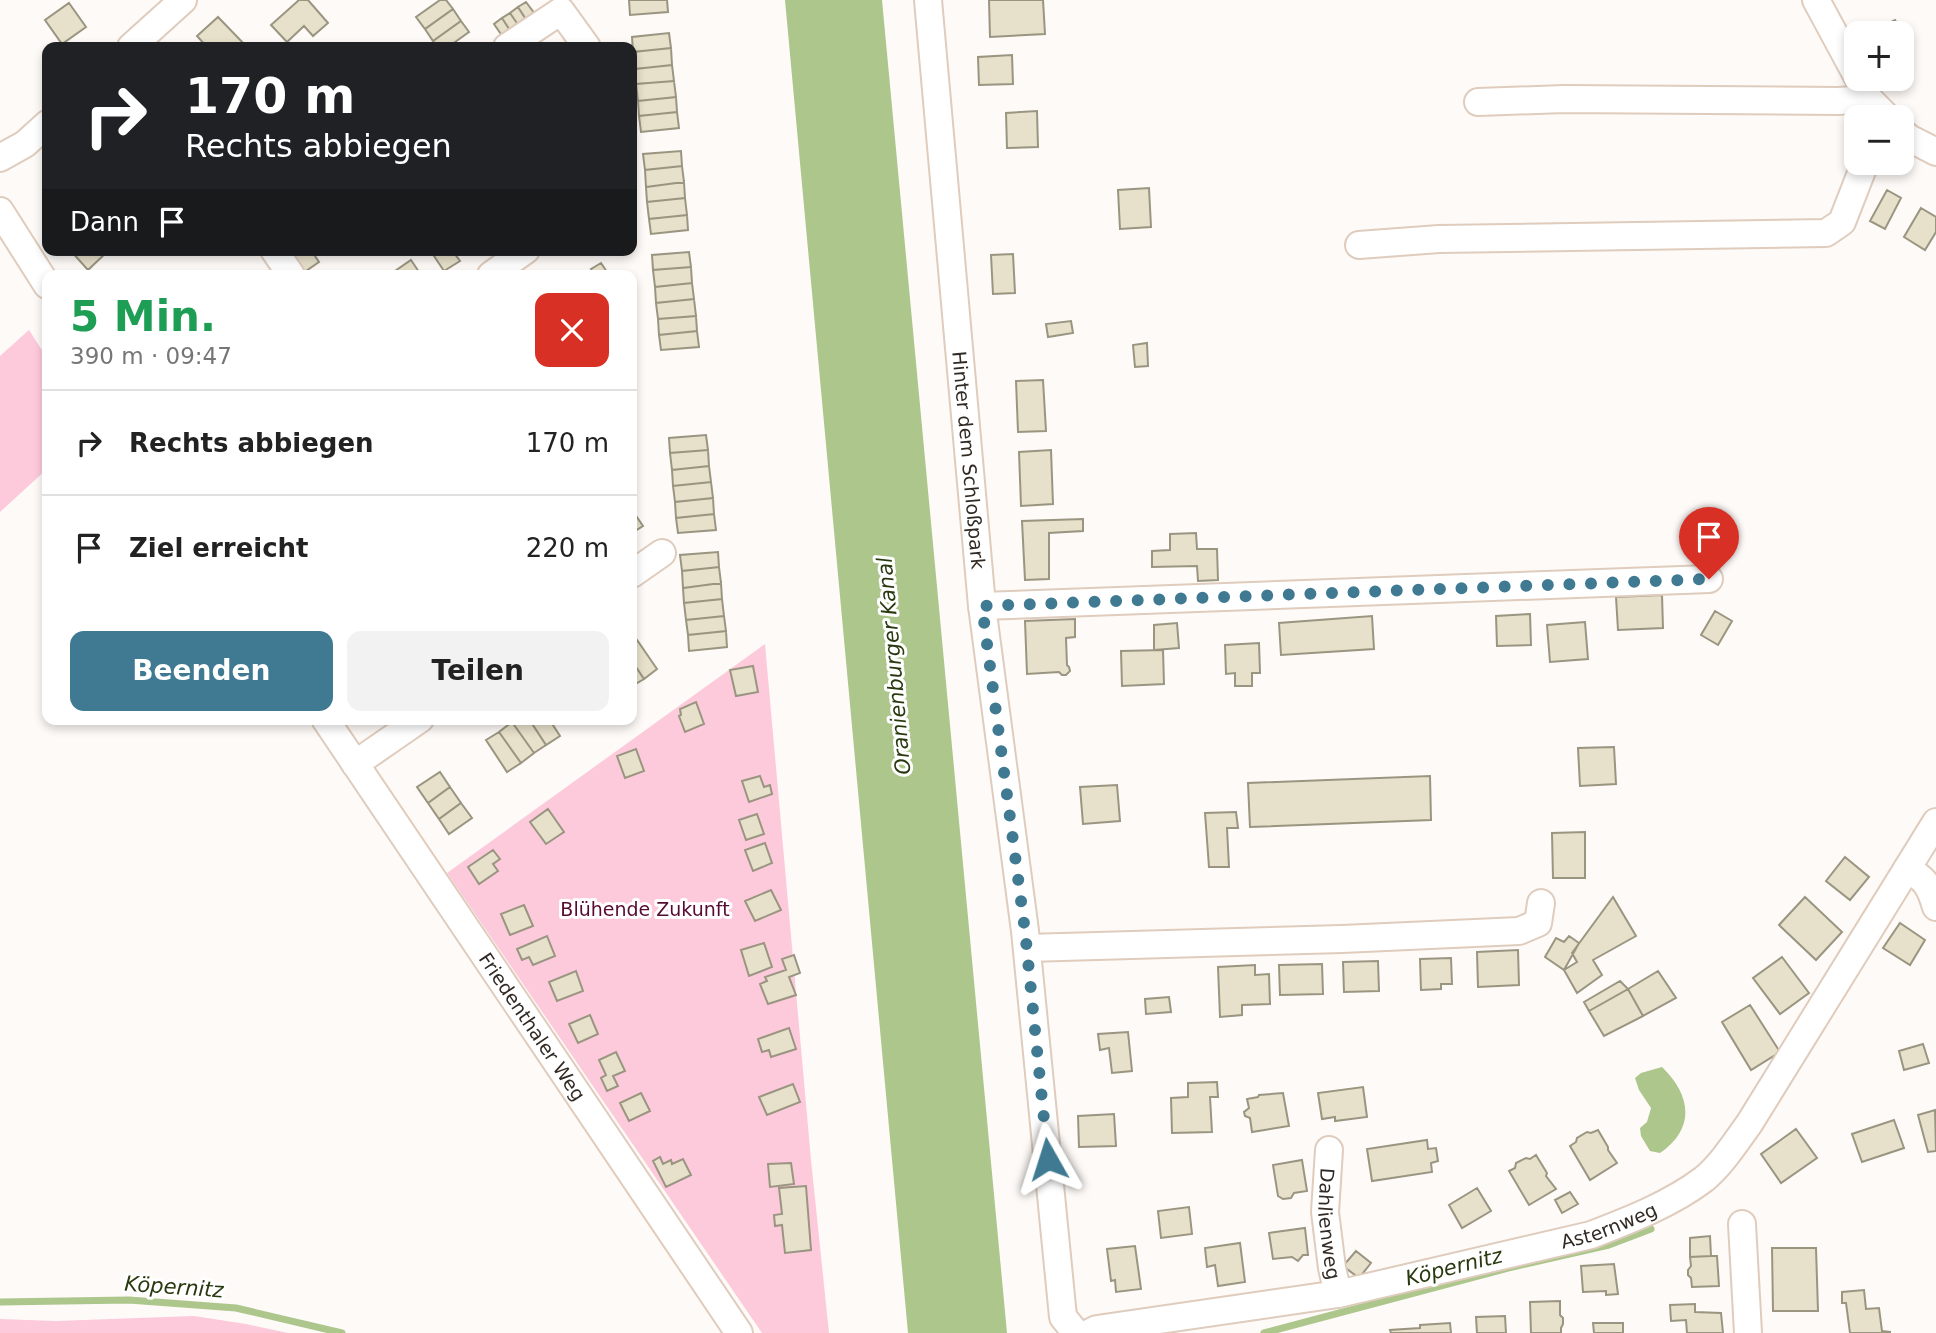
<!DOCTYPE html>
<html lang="de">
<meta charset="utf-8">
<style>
:root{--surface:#fff;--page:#f2f2f2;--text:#222;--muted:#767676;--line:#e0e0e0;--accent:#3f7a92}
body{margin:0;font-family:"DejaVu Sans",sans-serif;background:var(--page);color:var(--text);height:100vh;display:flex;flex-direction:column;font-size:26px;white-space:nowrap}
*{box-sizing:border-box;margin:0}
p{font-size:23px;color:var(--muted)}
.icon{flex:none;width:38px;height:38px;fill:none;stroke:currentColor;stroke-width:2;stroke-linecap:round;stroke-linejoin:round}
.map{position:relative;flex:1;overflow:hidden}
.drawer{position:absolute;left:42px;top:270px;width:595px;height:455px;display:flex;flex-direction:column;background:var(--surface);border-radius:14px;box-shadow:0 4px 10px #0003}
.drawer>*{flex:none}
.guide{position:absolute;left:42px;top:42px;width:595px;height:214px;border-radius:14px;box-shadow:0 4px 10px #0003;background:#202124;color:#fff;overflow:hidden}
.buttons{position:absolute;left:1844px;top:21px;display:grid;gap:14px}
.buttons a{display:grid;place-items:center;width:70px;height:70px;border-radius:14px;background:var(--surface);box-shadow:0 4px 10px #0003;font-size:35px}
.pin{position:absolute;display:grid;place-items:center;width:60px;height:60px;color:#fff;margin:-72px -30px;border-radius:50% 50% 50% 0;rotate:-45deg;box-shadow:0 0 7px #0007}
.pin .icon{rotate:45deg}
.me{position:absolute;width:77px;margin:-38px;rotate:354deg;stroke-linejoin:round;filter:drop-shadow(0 0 5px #0008)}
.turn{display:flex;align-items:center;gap:24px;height:147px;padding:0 28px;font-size:32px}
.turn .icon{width:91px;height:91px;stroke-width:2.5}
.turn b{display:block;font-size:49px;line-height:60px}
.then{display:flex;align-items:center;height:66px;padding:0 28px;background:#0003;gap:14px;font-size:26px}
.round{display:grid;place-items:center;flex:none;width:74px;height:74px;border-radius:14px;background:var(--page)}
.headline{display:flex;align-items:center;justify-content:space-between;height:119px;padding:0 28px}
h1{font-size:42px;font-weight:700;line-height:52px;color:#1e9e55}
.action{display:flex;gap:14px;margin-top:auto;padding:14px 28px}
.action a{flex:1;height:80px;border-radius:14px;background:var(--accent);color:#fff;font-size:28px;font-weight:700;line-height:80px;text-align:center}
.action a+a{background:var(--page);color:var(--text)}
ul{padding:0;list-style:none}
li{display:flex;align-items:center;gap:21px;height:105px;padding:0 28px;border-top:2px solid var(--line)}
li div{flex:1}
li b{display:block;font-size:26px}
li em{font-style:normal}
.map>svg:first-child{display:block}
.green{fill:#fdcadc}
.water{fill:#acc68c}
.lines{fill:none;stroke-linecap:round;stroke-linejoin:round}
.stream{stroke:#acc68c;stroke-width:7}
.building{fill:#e7e1cb;stroke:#9a9581;stroke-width:2}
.minor-casing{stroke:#dfccbd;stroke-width:30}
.minor{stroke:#fff;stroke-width:26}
.route{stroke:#3f7a92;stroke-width:12;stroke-dasharray:0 21.6}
.labels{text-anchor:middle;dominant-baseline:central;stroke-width:6;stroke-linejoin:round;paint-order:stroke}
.street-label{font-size:19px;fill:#312a24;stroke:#fff}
.park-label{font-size:19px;fill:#580b32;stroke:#fff}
.water-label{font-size:21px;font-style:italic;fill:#29390f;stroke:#fff}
</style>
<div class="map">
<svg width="1936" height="1333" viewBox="0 0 1936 1333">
<rect width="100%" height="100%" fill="#fefaf7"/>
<path class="green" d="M29,330L47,358V469L0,512V356Z
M765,644L811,1160L829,1333H762L447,873Z
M194,1316L246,1324L288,1333H0V1319L56,1321Z"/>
<path class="water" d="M785,0H882L1007,1333H908Z
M1662,1067C1691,1095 1696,1128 1660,1153L1650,1151L1641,1136L1640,1128L1647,1122L1651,1108L1639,1090L1635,1078L1641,1073Z"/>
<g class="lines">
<path class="stream" d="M0,1302L129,1300L236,1308L342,1333
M1264,1333L1508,1268L1609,1245L1651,1229"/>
</g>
<path class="building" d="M299,0H308L328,23L313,36L304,26L287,42L271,25Z
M440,0H446L453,9L425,29L416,17Z
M629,0H667L668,12L630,15Z
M989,0H1043L1045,34L990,37Z
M526,2L538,18L529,24L518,7Z
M69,3L86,27L62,44L45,20Z
M518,7L529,24L521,29L510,13Z
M453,9L461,21L433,41L425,29Z
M510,13L521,29L513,35L502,18Z
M218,17L247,47H207L197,36Z
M502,18L513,35L505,40L494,24Z
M1895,20L1902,33H1879L1877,29Z
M461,21L469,32L448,47H437L433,41Z
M669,33L671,48L633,52L632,37Z
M671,48L672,65L635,69L633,52Z
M1012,55L1013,84L979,85L978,57Z
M672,65L674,81L636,84L635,69Z
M674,81L676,97L638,101L636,84Z
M676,97L677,112L639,116L638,101Z
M1037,111L1038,147L1007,148L1006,113Z
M677,112L679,128L641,132L639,116Z
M681,151L682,166L645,170L643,154Z
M682,166L684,182L646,187L645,170Z
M684,182L685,198L647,202L646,187Z
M1149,188L1151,227L1120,229L1118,190Z
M1887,190L1901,198L1885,229L1870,221Z
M685,198L687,215L649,219L647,202Z
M1921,208L1936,217V232L1925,250L1904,237Z
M687,215L688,230L651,234L649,219Z
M70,250H109L88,270Z
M288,250H311L319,262L303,273Z
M430,250H452L460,261L444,271Z
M689,252L691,267L653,270L652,255Z
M1013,254L1015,293L993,294L991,255Z
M411,260L421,275H398L395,271Z
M601,263L609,275H595L591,269Z
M691,267L692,283L655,287L653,270Z
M692,283L694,299L656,303L655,287Z
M694,299L696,316L658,319L656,303Z
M696,316L697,331L659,335L658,319Z
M1071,321L1073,333L1048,337L1046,324Z
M697,331L699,347L661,350L659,335Z
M1147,343L1148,366L1135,367L1133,345Z
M1043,380L1046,431L1018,432L1016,381Z
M706,435L708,450L670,453L669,438Z
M708,450L709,466L672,470L670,453Z
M1051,450L1053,504L1021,506L1019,452Z
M709,466L711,482L673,486L672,470Z
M711,482L713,498L675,502L673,486Z
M713,498L714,514L676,518L675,502Z
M632,510L643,526L632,533Z
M714,514L716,530L678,533L676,518Z
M1083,519V531L1049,533V579L1025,580L1022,521Z
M1196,533L1197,549H1217L1218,580L1198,581L1197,566L1152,567V551L1170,550V534Z
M718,552L719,567L682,571L680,555Z
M719,567L721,583L683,588L682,571Z
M721,583L722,599L684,603L683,588Z
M1662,595L1663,628L1618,630L1616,597Z
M722,599L724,616L686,620L684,603Z
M1715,611L1732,621L1718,645L1701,635Z
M1530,614L1531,645L1497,646L1496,616Z
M724,616L726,631L688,635L686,620Z
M1372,616L1374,649L1281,655L1279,623Z
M1075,619V637L1066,638L1067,665L1069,667L1070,671L1066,675H1062L1059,672L1027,674L1025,621Z
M1585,622L1588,659L1550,662L1547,625Z
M1177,623L1179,648L1154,650V625Z
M726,631L727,647L689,651L688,635Z
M635,637L657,669L644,679L632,661V640Z
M1259,643L1260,673H1252V686H1235V673L1226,674L1225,645Z
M1163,650L1164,684L1122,686L1121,651Z
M632,661L644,679L632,686Z
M753,666L758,692L736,696L730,670Z
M696,702L704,724L685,732L679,716L681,715L680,709Z
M517,719H529L546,745L534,753L512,722Z
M529,719H549L560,736L546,745Z
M512,722L534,753L521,763L499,732Z
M499,732L521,763L507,772L486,740Z
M1614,747L1616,784L1580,786L1578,748Z
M636,749L644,771L625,778L617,756Z
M440,772L450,787L428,803L417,787Z
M760,776L764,787L770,785L772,794L749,802L742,781Z
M1430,776L1431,820L1250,827L1248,783Z
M1117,785L1120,821L1083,824L1080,787Z
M450,787L461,803L439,819L428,803Z
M461,803L472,818L449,834L439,819Z
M548,809L564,832L546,844L530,822Z
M1236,812L1238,828H1227L1229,867H1209L1205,813Z
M757,814L764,834L746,840L739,820Z
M1585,832V878H1553L1552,833Z
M765,843L772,863L753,871L745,850Z
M493,850L500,859L493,864L498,871L479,884L468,867Z
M1845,857L1869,877L1850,900L1826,881Z
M771,890L781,910L755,921L745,901Z
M1613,897L1636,936L1593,960L1602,975L1577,993L1564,970L1577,962L1572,953Z
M1805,897L1842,932L1816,960L1779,925Z
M524,905L533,926L510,935L501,914Z
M1900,923L1925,940L1910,965L1883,948Z
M547,936L555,956L533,965L529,957L522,960L517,949Z
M1569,936L1579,943L1564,970L1545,957L1556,938L1564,942Z
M764,943L772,967L749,976L741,950Z
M1518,950L1519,985L1478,987L1477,952Z
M794,955L800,973L789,977L796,995L768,1004L760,984L767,981L765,977L786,970L782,959Z
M1782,957L1809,993L1780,1014L1753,978Z
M1451,958L1452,984H1441V989L1421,990L1420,959Z
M1378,961L1379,991L1344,992L1343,962Z
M1322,964L1323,994L1280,995L1279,965Z
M1255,965V975L1269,974L1270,1004L1242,1005V1015L1220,1017L1218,967Z
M576,971L583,991L557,1001L549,982Z
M1658,971L1676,998L1643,1016L1628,989Z
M1620,981L1628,989L1589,1011L1584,1002Z
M1628,989L1643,1016L1604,1036L1589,1011Z
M1169,997L1171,1012L1146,1014L1145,999Z
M1750,1005L1780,1052L1751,1070L1722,1022Z
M590,1015L598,1034L578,1043L569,1024Z
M789,1028L796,1049L771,1057L769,1050L762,1052L758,1039Z
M1128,1032L1132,1071L1112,1073L1109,1048L1100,1050L1098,1034Z
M1923,1044L1929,1063L1904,1070L1899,1051Z
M616,1052L625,1071L613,1076L618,1086L607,1091L601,1078L606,1075L599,1060Z
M1217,1082L1218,1097H1210L1212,1132L1172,1133L1171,1098L1188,1097V1083Z
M793,1084L800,1102L767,1115L759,1097Z
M1363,1087L1367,1117L1335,1121V1117L1322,1119L1318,1093Z
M641,1093L650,1111L629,1121L620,1103Z
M1283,1093L1289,1126L1252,1132L1250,1118L1245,1116L1244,1112L1249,1108L1247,1099L1258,1097L1259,1095Z
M1935,1110L1936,1151L1928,1152L1918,1115Z
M1114,1114L1116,1146L1079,1147L1078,1116Z
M1894,1120L1904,1148L1862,1162L1852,1134Z
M1796,1129L1817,1158L1781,1183L1761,1154Z
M1598,1130L1608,1147V1150L1617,1163L1590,1180L1570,1146L1576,1142L1577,1138L1587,1132L1591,1133Z
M1427,1140L1428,1149L1436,1148L1438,1161L1431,1163L1432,1172L1372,1181L1367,1149Z
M1536,1155L1547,1173L1546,1176L1556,1189L1529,1205L1509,1171L1515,1168L1516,1163L1526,1158L1530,1159Z
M660,1157L663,1164L671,1160L672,1164L683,1159L691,1175L666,1187L653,1161Z
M1302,1160L1307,1191L1294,1193L1291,1198L1283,1199L1278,1196L1273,1165Z
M791,1163L794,1184L770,1187L768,1164Z
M806,1186L811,1250L785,1253L782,1225L775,1226L774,1215L782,1214L779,1188Z
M1477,1188L1491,1211L1462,1228L1449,1205Z
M1570,1192L1578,1204L1562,1213L1555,1200Z
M1189,1207L1192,1234L1161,1238L1158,1211Z
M1305,1228L1308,1255H1303L1298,1261L1292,1257L1273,1259L1269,1233Z
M1710,1236L1711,1256L1690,1257V1238Z
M1240,1243L1245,1282L1218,1286L1215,1265L1207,1267L1205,1248Z
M1135,1246L1141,1289L1116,1292L1115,1280L1111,1281L1107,1249Z
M1772,1248H1816L1818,1311H1773Z
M1356,1251L1371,1263L1359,1278L1343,1266Z
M1711,1256H1717L1719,1286L1692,1287L1691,1278L1688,1275V1270L1691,1266L1690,1257Z
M1614,1264L1618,1294L1606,1295V1291L1583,1292L1581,1266Z
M1864,1290L1866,1309L1879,1308L1882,1331L1890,1332V1333H1850L1846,1303H1842V1292Z
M1560,1301V1315L1563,1318V1324L1561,1328V1333H1531L1530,1302Z
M1695,1304V1312L1721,1313L1723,1333H1687L1686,1320L1671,1321L1670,1305Z
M1505,1316L1506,1333H1477L1476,1317Z
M1450,1323L1451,1333H1391L1390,1330L1420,1328V1325Z
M1593,1323H1623V1333H1594Z"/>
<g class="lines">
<g class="minor-casing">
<g id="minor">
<path id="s1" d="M928,0L982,606L1025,931L1063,1317L1076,1333"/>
<path d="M1816,0L1857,76"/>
<path d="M131,47L183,0"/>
<path d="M507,47L561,11L587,47"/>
<path d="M1860,83L1869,99L1887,117"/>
<path d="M1478,102L1564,99L1838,101L1869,99"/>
<path d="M1902,132L1909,138L1936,152"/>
<path d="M0,158L25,144L47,124"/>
<path d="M0,211L47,285"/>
<path d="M1359,245L1439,239L1826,233L1842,222L1865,163"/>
<path d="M274,250L291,275"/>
<path d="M491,275L526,250"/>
<path d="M632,574L662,553"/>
<path d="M982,606L1709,579"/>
<path id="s2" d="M325,719L739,1333"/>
<path d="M355,764L420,719"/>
<path d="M1907,869C1926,879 1930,887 1936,907"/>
<path d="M1027,948L1342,939L1519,931L1538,923L1541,903"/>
<path id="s3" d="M1329,1150L1325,1212L1332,1268L1338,1294"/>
<path d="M1742,1224L1748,1333"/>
<path id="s4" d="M1089,1333L1097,1329L1338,1294L1591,1235C1630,1220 1671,1204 1704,1179C1722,1164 1735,1143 1749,1124L1936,822"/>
</g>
</g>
<use href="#minor" class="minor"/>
</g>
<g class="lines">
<path class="route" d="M1048,1159L1025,931L982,606L1709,579"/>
</g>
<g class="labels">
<g class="street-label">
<text stroke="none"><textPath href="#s1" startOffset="462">Hinter dem Schloßpark</textPath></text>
<text stroke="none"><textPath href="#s2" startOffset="371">Friedenthaler Weg</textPath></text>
<text stroke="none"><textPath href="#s3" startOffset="74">Dahlienweg</textPath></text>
<text stroke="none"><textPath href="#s4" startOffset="532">Asternweg</textPath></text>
</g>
<g class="park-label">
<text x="645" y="909">Blühende Zukunft</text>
</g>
<g class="water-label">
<text transform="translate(894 666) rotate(-95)">Oranienburger Kanal</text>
<text transform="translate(1454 1267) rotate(-14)">Köpernitz</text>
<text transform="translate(174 1287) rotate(4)">Köpernitz</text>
</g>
</g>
</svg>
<div class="buttons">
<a>+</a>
<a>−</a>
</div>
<div class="pin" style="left:1709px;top:579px;background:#d93025"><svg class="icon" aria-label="arrive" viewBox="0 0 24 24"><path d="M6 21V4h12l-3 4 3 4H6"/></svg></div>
<svg class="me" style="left:1048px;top:1159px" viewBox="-20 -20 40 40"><path d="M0-17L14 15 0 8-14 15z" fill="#3f7a92" stroke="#fff" stroke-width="4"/></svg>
<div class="guide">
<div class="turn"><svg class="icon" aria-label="right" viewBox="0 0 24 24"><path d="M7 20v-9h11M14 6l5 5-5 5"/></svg><div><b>170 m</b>Rechts abbiegen</div></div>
<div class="then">Dann<svg class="icon" aria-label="arrive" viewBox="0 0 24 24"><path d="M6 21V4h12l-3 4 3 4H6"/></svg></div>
</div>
<section class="drawer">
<div class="headline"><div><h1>5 Min.</h1><p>390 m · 09:47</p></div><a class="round" style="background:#d93025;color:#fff"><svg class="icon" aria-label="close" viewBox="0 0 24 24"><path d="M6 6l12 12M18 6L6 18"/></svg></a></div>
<ul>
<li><svg class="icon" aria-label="right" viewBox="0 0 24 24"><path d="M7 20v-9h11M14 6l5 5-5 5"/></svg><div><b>Rechts abbiegen</b></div><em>170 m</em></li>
<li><svg class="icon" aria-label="arrive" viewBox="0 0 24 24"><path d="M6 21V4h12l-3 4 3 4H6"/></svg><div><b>Ziel erreicht</b></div><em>220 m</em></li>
</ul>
<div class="action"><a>Beenden</a><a>Teilen</a></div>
</section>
</div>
